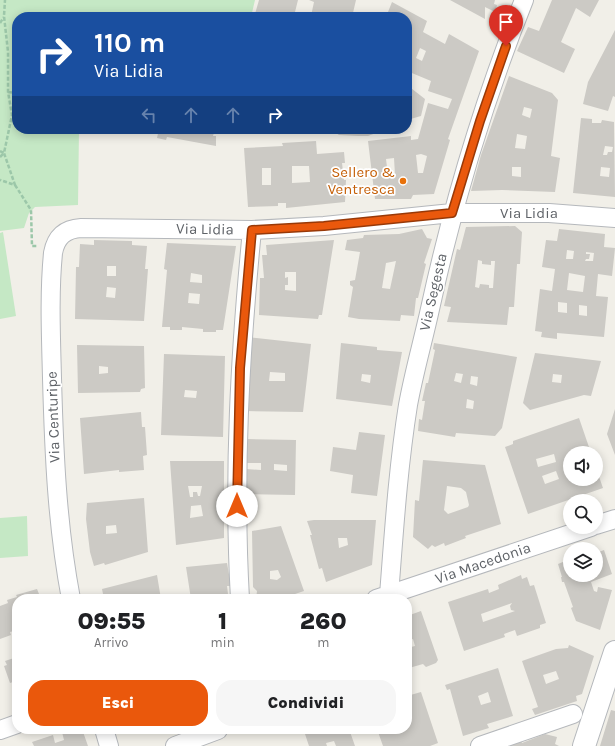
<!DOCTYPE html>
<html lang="it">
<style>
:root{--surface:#fff;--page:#f6f6f6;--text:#202124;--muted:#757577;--accent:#ea580c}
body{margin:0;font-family:Karla,sans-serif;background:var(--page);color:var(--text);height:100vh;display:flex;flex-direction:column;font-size:15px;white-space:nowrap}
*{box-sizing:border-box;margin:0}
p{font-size:13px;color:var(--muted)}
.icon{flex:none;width:22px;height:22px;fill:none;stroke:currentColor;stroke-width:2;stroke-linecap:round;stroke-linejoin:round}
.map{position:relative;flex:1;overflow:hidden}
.panel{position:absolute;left:12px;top:594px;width:400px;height:140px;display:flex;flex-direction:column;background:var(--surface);border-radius:16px;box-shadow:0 2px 10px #0003}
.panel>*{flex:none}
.hud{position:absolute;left:12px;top:12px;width:400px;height:122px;border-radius:16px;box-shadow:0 2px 10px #0003;background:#1a4fa0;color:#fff;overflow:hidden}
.fabs{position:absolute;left:563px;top:446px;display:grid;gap:8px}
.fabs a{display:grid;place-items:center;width:40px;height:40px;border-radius:50%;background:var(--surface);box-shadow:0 2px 10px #0003;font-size:20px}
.pin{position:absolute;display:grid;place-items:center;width:34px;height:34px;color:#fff;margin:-41px -17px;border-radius:50% 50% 50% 0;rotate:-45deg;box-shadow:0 0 4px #0007}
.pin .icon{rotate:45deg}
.me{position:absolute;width:44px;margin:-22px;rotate:0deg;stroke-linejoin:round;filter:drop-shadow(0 0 3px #0008)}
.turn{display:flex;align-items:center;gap:14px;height:84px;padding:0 16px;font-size:18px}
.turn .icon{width:52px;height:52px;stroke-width:2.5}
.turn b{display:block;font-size:28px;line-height:34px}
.lanes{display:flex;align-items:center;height:38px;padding:0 16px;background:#0003;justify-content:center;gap:20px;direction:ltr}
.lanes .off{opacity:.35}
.eta{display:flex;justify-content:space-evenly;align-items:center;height:68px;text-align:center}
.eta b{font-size:24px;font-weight:800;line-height:28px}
.cta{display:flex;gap:8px;margin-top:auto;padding:8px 16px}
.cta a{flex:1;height:46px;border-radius:16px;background:var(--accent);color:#fff;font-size:16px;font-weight:800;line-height:46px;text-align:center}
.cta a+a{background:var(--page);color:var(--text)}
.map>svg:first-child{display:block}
.green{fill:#c5e8c5}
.building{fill:#cccac5;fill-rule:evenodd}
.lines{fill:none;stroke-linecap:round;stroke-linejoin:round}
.minor-casing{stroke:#b5b8bc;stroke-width:20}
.tertiary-casing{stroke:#b5b8bc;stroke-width:24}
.path{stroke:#9cc7a9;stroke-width:2.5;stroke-dasharray:4 2;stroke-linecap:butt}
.minor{stroke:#fff;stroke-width:18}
.tertiary{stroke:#fff;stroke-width:22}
.route-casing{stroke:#983908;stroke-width:10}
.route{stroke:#ea580c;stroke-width:7}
.food-dot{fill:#e8710a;stroke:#fff;stroke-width:1.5}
.labels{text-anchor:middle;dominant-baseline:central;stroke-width:3.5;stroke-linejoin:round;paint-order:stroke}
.food-label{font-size:15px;fill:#c56008;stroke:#fff;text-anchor:end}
.street-label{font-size:15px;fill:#5f6368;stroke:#fff}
</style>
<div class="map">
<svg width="615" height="746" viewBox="0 0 615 746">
<rect width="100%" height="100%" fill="#f1efe8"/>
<path class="green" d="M0,0H255L251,17H17V129H79L78,205L35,207L29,213L24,228L0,231Z
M3,232L16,316L0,319V233Z
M27,516L28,556L0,558V518Z"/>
<path class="building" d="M259,0H298L295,12L311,16L314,2L309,0H356L352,17H258L259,15L255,14Z
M450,0H495L494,4L497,5L495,12L485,7V19Z
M552,0H599L590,17L576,8L561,42L575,49L564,73L517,51L528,27L539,31Z
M392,2L427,21L423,32L445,44L449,34L479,51L448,139L450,140L434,194L413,195L411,199H375L368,141L411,136V140L418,139L428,103L448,109L452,99L428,91L431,81L407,71V17H386ZM420,48L426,51L422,61L416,58ZM421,154L427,156L423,173H418L416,155ZM394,158L395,175L388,176L386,159Z
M615,30V97L613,96L608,111L583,104L588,82Z
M509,76L552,93L558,100L551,156L560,158L555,192L502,190L471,191L481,155ZM524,107L532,109L530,118L522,115ZM517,134L527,136L525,149L515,148ZM512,167H521V177L512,176Z
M407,85L425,99L421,116L407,120Z
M581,118L592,119V123H601L602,120L614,122L615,197L573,193ZM605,146L613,147L612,152H608L607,155H603ZM601,167L610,168L609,177L600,176Z
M159,129H215L213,136H216V146L167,137L166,140L157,138Z
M330,129H387L368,136H358L339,135Z
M316,141L317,154L344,152L345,163H342L344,180H346L345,202L286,208V203H278V206L248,207L244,148L283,146L282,143ZM292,166H309L310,182L292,183ZM262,168H271V185H262Z
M515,226L522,232L520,264H517L514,307H509L507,325L447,322L451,307L444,306L457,249L460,250L466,227ZM478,260L482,261V264L491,265V261H495L493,288H489V285L480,284L479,288L475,287Z
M422,229L427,238L432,239L424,263L426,264L418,298H416L414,316L401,315L400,321L359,319L348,317L353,287L350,285V281L355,280L360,252L345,250L347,240L363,238L364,235L399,234ZM396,261L390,289L382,288L386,263Z
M559,229L605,234L604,247L615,248L612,276L598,274L596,296L608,297L604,337L557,333V339L541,337L542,332L535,331L540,289L552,291L555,269L542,267L546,240L557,241ZM567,250L574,251L573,259H566ZM586,252L594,253L593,261H585L586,259H589L590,254H586ZM569,273L585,276L583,292L567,290ZM558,302L567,303V313L558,312ZM579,305L587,306V316L579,315Z
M94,240L132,241V245L147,246L145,269H148L144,321L75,319L76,267H79L80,244L94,245ZM107,266H116V276H107ZM107,287L116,288L115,298L106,297Z
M334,240L322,315H319L318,319L259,315L260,278H264L262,255H267L266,245ZM285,272H296V291L285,290V285H288V277L285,278Z
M167,243L236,246L223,330H216V332H203V329L182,327V330H170V327H162L167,270L164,269ZM191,273L202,275V283L190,282ZM189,293L200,294L199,304L188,303Z
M248,337L311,344L303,412L245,411ZM270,372L285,373V381H269Z
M341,343L377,347V350L402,352L392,406L336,399ZM362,374L371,375L370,383L361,381Z
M434,343L517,357L502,428L495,436L456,433L455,437L418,431L419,419L422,420L425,401H422L426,383H428L435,350L433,349ZM456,373L463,374L461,383L454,381ZM471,376L478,377L477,386L470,384ZM467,399L474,401L473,409L466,408Z
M77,345L144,346L145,388L141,389L140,392L78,393ZM99,366L108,367V373L99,374Z
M535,353L601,361L591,396L584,395L530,410L523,403ZM553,374L562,375L561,383L552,382Z
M164,354L225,356L223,437L161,435ZM185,390L197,391L196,398L184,397Z
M615,409V455L607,434Z
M141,412L142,427H145L147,455L143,456L144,470L119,472V470L84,474L80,418Z
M579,418L591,453H570V479H596V468L603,488L528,514L505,447L513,444V441ZM554,454L556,462L538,467L536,459ZM556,471L559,479L545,484L542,476Z
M359,432L385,435L377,496L351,493L353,475L330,471L333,447L356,450Z
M247,439L296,440L295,495L246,494V469L261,470V463H247ZM274,464L287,465V471L274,470Z
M423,460L485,465L501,524L465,536L466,538L445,546L444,543L435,547L432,545L428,549L413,537L415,500L419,501ZM447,486L461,488L466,492L469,505L468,507L448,514L444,510Z
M170,461H224V538L176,545ZM188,486H202L200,496H198L197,492H193V497H190ZM201,505L203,516L190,518L191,506Z
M144,498L148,552L105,565L104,563L94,566L90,552L86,519L87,503ZM116,525L117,533L106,534V526Z
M314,520H376L372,565L326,582L322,568L319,569L310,535H312L307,521ZM338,538H347L348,545L339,548Z
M281,526L304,591L280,599H256L257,591L253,587L252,531ZM278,570L281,577L277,580L270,579V571Z
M604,550L612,574L591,582L594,591L597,592L598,587L612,590L600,630L576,621L571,608L573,607L564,582H562L561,577H562L558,564L570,559V575H596V553Z
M227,563L231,586H227L228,594H231L232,599H191L186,567Z
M157,575L161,599H104L102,589Z
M521,575L522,579L527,577L530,586L534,585L546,623L540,625V628L517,636L515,630L504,634L505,637L464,651L448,602L488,589L489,593L499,589L498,585ZM512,603L510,606L511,610L515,611L483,622L481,614Z
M37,589L41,599H17V639L14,631L10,632L11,635L0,639V606L8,603L7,600L17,597L16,595Z
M421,611L438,660L436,663L426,667L423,664L409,668L407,672V648L415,646L413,639L407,641V616Z
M569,645L594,656L582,694L576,696L577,701L535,715L532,709L538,707L522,661L556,649L568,648ZM556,671L559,679L546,684L543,675Z
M17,657V684L15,685L13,682L10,683L4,666L7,665L5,661Z
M498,668L513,716L487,724L489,728L463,736L450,689L447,690L445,685ZM488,692L491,702L481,705L478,696Z
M421,692L438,743L430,746H383L377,729H393L394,733L407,729V696Z
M611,710L615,711V746H600Z
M71,729H82L88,746H34L32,742L53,735L55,743L64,740L62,732Z
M319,729H349L355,746H336L334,741L326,743L327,746H309L305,734Z
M545,734L557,737L555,744L559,746H506L521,740L522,743Z"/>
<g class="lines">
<g class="minor-casing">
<path id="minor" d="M596,525L615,519
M389,595C394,531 398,468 408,405C414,372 423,341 430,309C453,203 484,100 524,0
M71,599C57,525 54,453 52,378C51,337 49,294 53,253C56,237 65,229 81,228L252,230L324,226L452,213H549L615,218
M240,599C233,475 240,353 252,230
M376,599L591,527
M104,729L109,746
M0,730L17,724
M175,746L218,730L217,729
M480,746L573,714"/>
</g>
<g class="tertiary-casing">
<path id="tertiary" d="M584,746L615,652"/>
</g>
<path class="path" d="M0,23L4,17
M8,92L17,93
M0,151L4,153L12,115L8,92V52L4,16L5,0
M0,157L4,153L15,185L0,180
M15,185L31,210L32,246H38"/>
<use href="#minor" class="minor"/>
<use href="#tertiary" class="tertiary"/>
</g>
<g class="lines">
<g class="route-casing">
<path id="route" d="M237,506L240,368L252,230L324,226L452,213L480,121L506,46"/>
</g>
<use href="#route" class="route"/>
</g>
<circle class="food-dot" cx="403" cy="181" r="4"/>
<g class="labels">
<g class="food-label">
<text x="395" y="172">Sellero &amp;<tspan x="395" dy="17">Ventresca</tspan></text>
</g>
<g class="street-label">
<text x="529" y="213">Via Lidia</text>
<text transform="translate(205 229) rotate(1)">Via Lidia</text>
<text transform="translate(433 292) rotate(-77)">Via Segesta</text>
<text transform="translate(53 417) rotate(-92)">Via Centuripe</text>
<text transform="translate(483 563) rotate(-19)">Via Macedonia</text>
</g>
</g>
</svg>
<div class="fabs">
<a><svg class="icon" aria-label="sound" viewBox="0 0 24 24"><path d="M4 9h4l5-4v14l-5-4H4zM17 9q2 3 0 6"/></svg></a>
<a><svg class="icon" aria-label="search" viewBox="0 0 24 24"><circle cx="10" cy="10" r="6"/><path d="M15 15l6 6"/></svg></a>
<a><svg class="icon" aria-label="layers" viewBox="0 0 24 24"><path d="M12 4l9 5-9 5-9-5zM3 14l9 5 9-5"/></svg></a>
</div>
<div class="pin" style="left:506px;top:46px;background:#d93025"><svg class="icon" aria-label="arrive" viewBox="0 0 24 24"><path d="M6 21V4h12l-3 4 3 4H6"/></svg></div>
<svg class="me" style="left:237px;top:506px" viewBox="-20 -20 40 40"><circle r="19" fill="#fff"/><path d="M0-13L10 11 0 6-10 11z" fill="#ea580c"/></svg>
<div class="hud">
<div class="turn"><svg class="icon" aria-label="right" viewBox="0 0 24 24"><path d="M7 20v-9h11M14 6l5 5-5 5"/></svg><div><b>110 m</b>Via Lidia</div></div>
<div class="lanes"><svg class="icon off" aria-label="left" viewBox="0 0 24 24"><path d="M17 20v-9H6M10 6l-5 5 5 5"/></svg><svg class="icon off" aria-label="ahead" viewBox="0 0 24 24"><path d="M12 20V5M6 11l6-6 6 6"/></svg><svg class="icon off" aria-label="ahead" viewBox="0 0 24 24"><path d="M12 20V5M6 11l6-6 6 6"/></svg><svg class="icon" aria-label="right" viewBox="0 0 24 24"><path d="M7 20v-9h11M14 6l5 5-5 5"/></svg></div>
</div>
<section class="panel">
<div class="eta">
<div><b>09:55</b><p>Arrivo</p></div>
<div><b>1</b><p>min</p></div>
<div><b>260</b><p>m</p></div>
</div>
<div class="cta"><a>Esci</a><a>Condividi</a></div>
</section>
</div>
